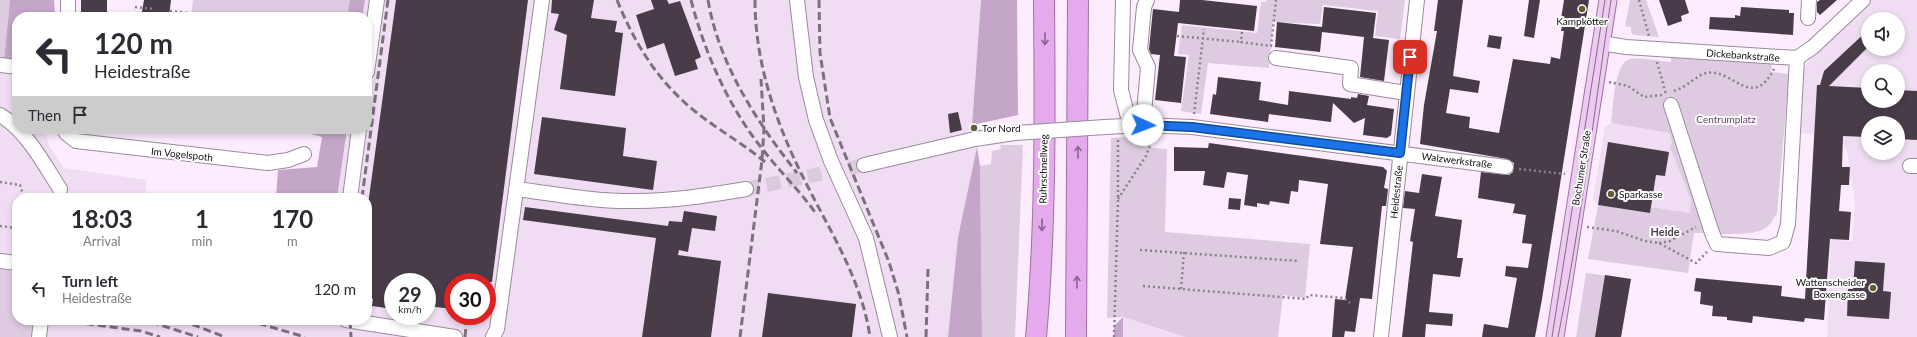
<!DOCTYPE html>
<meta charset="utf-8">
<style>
:root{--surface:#fff;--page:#f7f7f7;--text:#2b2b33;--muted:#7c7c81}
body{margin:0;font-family:Lato,sans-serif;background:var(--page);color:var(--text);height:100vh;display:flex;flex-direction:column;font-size:15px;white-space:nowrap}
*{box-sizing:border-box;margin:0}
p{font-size:13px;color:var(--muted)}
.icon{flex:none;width:22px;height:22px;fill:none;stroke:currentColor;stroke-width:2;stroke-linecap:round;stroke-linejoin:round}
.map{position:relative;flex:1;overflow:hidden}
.drawer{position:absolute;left:12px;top:193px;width:360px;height:132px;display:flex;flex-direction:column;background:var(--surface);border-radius:16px;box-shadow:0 2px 6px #0003}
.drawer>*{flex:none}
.top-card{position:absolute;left:12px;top:12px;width:360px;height:122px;border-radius:16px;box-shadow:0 2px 6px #0003;background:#fff;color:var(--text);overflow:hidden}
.fabs{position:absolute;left:1861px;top:12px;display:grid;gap:8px}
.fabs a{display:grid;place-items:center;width:44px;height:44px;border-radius:50%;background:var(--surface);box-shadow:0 2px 6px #0003;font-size:20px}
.speed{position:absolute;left:384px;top:273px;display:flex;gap:8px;font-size:20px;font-weight:700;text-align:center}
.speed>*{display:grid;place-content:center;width:52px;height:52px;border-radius:50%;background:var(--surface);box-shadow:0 2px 6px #0003;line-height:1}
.speed small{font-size:10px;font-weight:400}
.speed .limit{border:6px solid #d22;background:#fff;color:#111}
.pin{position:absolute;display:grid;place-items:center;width:34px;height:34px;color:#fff;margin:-17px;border-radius:8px;box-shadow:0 2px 6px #0006}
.me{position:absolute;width:44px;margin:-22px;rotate:92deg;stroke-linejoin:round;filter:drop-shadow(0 0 3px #0008)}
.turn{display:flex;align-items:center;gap:14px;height:84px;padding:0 16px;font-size:18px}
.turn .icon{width:52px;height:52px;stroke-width:2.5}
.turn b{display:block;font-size:28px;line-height:34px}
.then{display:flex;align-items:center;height:38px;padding:0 16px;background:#0003;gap:8px;font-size:15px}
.eta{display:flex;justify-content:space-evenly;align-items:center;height:68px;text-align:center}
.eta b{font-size:24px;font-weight:700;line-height:28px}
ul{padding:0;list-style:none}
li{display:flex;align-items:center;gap:12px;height:56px;padding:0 16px}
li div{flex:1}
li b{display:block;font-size:15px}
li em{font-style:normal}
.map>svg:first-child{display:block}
.built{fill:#f0ddf3;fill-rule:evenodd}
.green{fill:#decbe1}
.forest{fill:#c4a6c8}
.building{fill:#483c49}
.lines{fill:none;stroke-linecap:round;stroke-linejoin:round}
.minor-tunnel{stroke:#d9cbdb;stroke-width:14;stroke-dasharray:14 7;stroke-linecap:butt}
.minor-casing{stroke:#998b9b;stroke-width:16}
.major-casing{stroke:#9c73a1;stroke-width:19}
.highway-casing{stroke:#9c73a1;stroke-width:22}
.path{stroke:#8a808b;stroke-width:2.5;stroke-dasharray:2 3;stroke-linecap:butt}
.minor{stroke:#fff;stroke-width:14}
.major{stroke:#efcbf4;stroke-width:17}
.highway{stroke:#e5a9ed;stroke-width:20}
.tram{stroke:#7b717b;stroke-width:1}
.rail{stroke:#7b717b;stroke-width:3;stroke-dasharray:8 4;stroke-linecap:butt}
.minor-bridge-casing{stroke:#998b9b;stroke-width:16;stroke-linecap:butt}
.minor-bridge{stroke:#fff;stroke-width:14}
.oneway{stroke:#87648b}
.route-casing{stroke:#114b97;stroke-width:10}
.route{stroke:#1a73e8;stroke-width:7}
.poi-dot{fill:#5e612f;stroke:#fff;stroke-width:1.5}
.labels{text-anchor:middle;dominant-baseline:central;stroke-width:4;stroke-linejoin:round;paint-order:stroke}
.poi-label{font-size:10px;fill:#140f14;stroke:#fff;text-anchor:start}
.street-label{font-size:10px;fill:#140f14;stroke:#fff}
.park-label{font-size:10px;fill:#673f6d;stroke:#fff}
.neighbourhood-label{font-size:11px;font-weight:bold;fill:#4d414f;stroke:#fff}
</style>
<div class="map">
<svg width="1917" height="337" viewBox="0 0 1917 337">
<rect width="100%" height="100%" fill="#fcecfe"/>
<path class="built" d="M365,0H981L972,125L977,147L958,237L948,337H0V73L17,75V129H45L49,146L64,168L147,180L145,198H17V320H367V198H337L347,129H367V17H362ZM393,282H427V316H393ZM453,282H487V316H453Z
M1872,0H1917V337H1827L1831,240L1852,241L1855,203L1847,152L1840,136L1796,133L1801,71L1809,60ZM1868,19H1898V49H1868ZM1868,71H1898V101H1868ZM1868,123H1898V153H1868Z
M1611,123L1669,133L1691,200L1690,213L1651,207L1650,213L1598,205L1593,200L1605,126Z
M1123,317L1171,333L1185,337H1123Z"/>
<path class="green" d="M0,0H10L4,60L0,59Z
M193,0H350L347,17H191Z
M1266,0H1405L1400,39L1375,36L1378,11L1323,5L1320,24L1273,22L1269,68L1208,63L1201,114L1181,111L1189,55L1178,54L1182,25L1257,33L1261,2H1266Z
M1630,0H1646L1659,37L1633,35L1631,32V27L1625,26Z
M1671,57L1772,63L1771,72L1789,74L1777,213C1774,217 1772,223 1768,226C1757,238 1711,233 1694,233L1688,273L1588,259L1598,205L1650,213L1651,207L1690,213L1691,200L1670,147L1672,142L1669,133L1611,123C1613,109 1614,62 1630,59C1640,57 1660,61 1671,62Z
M1139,136L1141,137L1144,147L1167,149L1165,232L1310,244L1305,298L1283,295L1278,337H1185L1123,317V313L1122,317L1107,318L1111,138Z
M1000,145H1023L1015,337H982L980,166L991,164L992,151L1001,149Z
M0,269L17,271V320H33L30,337H0Z
M1586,273L1631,279L1621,337H1576Z"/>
<path class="forest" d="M10,0H54L55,17H17V61L4,60Z
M350,0H365L362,17H347Z
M981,0H1017L1018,115L972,125Z
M300,129H347L337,198H276L278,170L317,167L322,137L300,131Z
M977,147L980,166L982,337H948L958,237Z
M1123,317V337H1114V326Z"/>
<path class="building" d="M81,0H107V16L81,17Z
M144,0H171L169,17H141Z
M396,0H528L492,282H453V309L427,306V282H393V309L372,306L373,299L367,298V212Z
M552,0H594L591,18L617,21L615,32L623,33L615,96L560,89L567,35L554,30L559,14L551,13Z
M651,0H667L669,4L680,1L701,57L695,60L698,69L675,76L664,43L647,49L636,15L654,9Z
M1180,0H1202L1257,6L1254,31L1178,23L1174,56L1186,57L1181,103L1155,100L1160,55L1151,54L1149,49L1153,9L1179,12Z
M1438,0H1463L1453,76L1480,81L1478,93L1450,89L1446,113L1470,117L1469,128L1499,133L1513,59L1550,64L1551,57L1560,59L1564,31H1561L1563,19H1561L1564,0H1589L1542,299L1535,337H1482L1484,324L1508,328L1517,278L1505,276L1506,266L1528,268L1532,244L1522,243L1526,215L1513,213L1515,204L1478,198L1481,172L1509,175L1513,172L1514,163L1507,159L1420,144L1424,105L1437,31H1434Z
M1529,0H1540L1534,38L1524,36Z
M1659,0H1685L1689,13L1681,16L1682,21L1668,26Z
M1820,0H1837L1820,15L1817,12V2Z
M1324,7L1376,13L1373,38L1389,40L1384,81L1360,77L1364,37L1322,32L1320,52L1275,47L1277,22L1322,27Z
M1741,7L1789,10V13H1794L1793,35L1709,29L1710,17L1735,18V15L1740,16Z
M1868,30V47L1829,86L1868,88V101H1898V90L1917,91V140L1898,139V123H1868V137L1843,136L1842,167H1850L1849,185H1841L1839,211L1851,212L1849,240L1830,239L1824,320L1805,318L1804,322L1753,316L1752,323L1727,320V317L1712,316L1713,306L1700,304L1701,292L1694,291L1696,278L1782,286L1781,296L1805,299L1817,85H1820L1824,71Z
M1489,35L1502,37L1500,49L1487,47Z
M1218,77L1261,82L1259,100L1288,105L1289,91L1351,99V97L1357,98L1358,94L1369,96L1367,105L1394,109L1391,135L1387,138L1363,135L1365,118L1354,123L1333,103L1331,122L1269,114L1268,122L1210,114L1213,94L1216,95Z
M958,112L962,130L950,133L948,114Z
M542,117L626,128L623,156L657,161L653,190L534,174Z
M1608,142L1669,152L1665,176L1656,175L1650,213L1598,205Z
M1209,143L1383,167L1387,171L1384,188L1388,189L1386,206H1382L1372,299L1360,298L1355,332L1345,331L1344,337H1332L1335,299L1345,300L1353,247L1320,244L1328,184L1299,180L1298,192L1291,191L1289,204L1270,201L1269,205L1257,203V207L1244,205L1248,175L1227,172L1224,188L1203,185L1205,171H1174V147L1208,148Z
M1422,174L1442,177L1435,216L1462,220L1457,258H1463L1460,277L1433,274L1429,312L1453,314L1452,326L1426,324L1425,337H1402L1413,242L1410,241L1415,209L1403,208L1405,191L1419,193Z
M1229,198L1241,199L1240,210L1228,209Z
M525,207L668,226L669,221L682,222L684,211L717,216L715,231L692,228L688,252L679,250L678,255L721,261L711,337H642L656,238L523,220Z
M1855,261L1885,263L1883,291L1891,292L1889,319L1847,316L1848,289H1853Z
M1605,275L1631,279L1621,337H1595Z
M768,293L856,304L852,337H762Z"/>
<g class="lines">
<path class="minor-tunnel" d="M746,189L864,165"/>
<g class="minor-casing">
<path id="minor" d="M68,0V17
M797,0L806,77L816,120L831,161L866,238L890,337
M1123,0L1121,90L1130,125
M1808,18L1809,0
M1601,43L1626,47L1797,58L1813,47L1863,0
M1276,58L1351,68L1350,84L1406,93
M0,65L17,67
M367,72L377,0
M1671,105L1712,233L1717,244L1769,248L1783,242L1788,224L1797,58
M0,115C27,131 44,164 60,189
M1143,125L1148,67L1140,50L1144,7L1147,0
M1105,127L1143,125L1192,127L1506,167
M65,129L66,133L76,141L268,163L288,160L304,154
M864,165L975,139L1015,133
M1910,166H1917
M516,189C556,194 597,202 637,201C674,201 710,195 746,189
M350,198L359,129
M0,261L17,263
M346,320L455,337
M39,337L41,320
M493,337L497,329L542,0
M1381,337L1417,0"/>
</g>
<g class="major-casing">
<path id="major" d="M1555,337L1608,0"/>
</g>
<g class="highway-casing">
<path id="highway" d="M1036,337C1046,225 1045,112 1044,0
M1076,337L1078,0"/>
</g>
<path class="path" d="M1639,0L1649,36
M135,7L154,9
M170,11L225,17
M1242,32L1241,42L1271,46L1276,0
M1177,36L1241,42
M1657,62L1666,94
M1609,82L1628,86L1644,97L1662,95
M1674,91C1687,87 1697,75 1706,73C1732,67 1752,112 1774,69
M1194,114L1204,29
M1519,169L1565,174
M0,182L20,185L24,198
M1118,199L1146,156L1153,137
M0,226L17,228
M1587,227L1616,231L1645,241L1659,243L1696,263L1707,252
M1659,243L1670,241L1696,227
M1140,250L1299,261
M1143,286L1306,299L1309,295L1344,298L1350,303
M1181,289L1184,252
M1114,337L1118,199V139"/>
<use href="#minor" class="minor"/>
<use href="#major" class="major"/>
<use href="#highway" class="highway"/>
<path class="tram" d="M1552,337L1605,0
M1558,337C1581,225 1594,112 1611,0"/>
<path class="rail" d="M617,0C632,37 652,72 682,100C707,124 739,140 765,162
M691,0C705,54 729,108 764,151C781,173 801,192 817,215
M708,0C719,65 757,122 797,173
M755,0C755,66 778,129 808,187C833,236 862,282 870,337
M819,0L820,53L830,118L889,262L899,295L907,337
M362,198L388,0
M139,320L154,323L198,337
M181,320L225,337
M247,320L305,337
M350,320L351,337
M74,322L141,331L160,337
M465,337L467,316
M740,337L762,160L764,129L761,79
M926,337L928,269"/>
<g class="minor-bridge-casing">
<path id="minor-bridge" d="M1015,133L1105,127"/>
</g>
<use href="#minor-bridge" class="minor-bridge"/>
</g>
<defs><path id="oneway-shaft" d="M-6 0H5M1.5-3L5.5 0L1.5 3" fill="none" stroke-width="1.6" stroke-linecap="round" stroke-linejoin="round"/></defs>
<g class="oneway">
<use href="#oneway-shaft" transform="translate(1045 39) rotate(90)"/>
<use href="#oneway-shaft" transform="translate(1078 152) rotate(-90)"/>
<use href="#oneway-shaft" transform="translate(1042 225) rotate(91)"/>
<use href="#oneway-shaft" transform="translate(1077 282) rotate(-90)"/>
</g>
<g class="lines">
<g class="route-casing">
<path id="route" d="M1143,125L1192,127L1400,153L1410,57"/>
</g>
<use href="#route" class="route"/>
</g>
<g class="poi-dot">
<circle cx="1582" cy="9" r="4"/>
<circle cx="974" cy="128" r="4"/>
<circle cx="1611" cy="194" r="4"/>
<circle cx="1873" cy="288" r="4"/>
</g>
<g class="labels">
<g class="poi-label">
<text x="1582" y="21" text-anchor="middle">Kampkötter</text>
<text x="982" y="128">Tor Nord</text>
<text x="1619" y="194">Sparkasse</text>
<text x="1865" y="282" text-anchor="end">Wattenscheider<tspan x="1865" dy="12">Boxengasse</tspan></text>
</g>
<g class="street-label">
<text transform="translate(1743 55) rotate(4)">Dickebankstraße</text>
<text transform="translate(182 154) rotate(6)">Im Vogelspoth</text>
<text transform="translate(1457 160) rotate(7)">Walzwerkstraße</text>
<text transform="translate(1581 168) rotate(-81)">Bochumer Straße</text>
<text transform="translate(1043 169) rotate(-89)">Ruhrschnellweg</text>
<text transform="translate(1396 192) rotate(-84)">Heidestraße</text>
</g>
<g class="park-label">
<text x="1726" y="119">Centrumplatz</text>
</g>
<g class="neighbourhood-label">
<text x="1665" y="231">Heide</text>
</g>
</g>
</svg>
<div class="fabs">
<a><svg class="icon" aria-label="sound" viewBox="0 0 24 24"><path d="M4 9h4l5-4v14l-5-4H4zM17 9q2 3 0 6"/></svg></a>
<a><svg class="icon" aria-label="search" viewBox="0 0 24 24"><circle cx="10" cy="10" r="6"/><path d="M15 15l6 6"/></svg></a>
<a><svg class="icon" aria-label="layers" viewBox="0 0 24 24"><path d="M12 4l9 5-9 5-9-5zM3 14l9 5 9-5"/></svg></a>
</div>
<div class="speed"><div>29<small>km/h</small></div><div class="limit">30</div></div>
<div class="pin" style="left:1410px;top:57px;background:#d93025"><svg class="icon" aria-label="arrive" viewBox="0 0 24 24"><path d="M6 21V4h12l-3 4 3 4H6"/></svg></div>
<svg class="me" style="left:1143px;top:125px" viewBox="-20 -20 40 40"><circle r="19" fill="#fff"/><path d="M0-13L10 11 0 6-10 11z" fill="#1a73e8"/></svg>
<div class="top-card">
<div class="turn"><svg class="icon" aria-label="left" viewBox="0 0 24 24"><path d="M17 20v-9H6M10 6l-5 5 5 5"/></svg><div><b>120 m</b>Heidestraße</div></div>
<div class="then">Then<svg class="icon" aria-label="arrive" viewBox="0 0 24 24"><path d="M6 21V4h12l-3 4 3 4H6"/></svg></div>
</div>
<section class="drawer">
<div class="eta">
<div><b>18:03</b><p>Arrival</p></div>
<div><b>1</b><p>min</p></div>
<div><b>170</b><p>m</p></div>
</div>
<ul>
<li><svg class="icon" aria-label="left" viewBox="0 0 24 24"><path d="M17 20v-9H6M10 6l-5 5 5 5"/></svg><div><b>Turn left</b><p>Heidestraße</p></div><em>120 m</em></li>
</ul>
</section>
</div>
